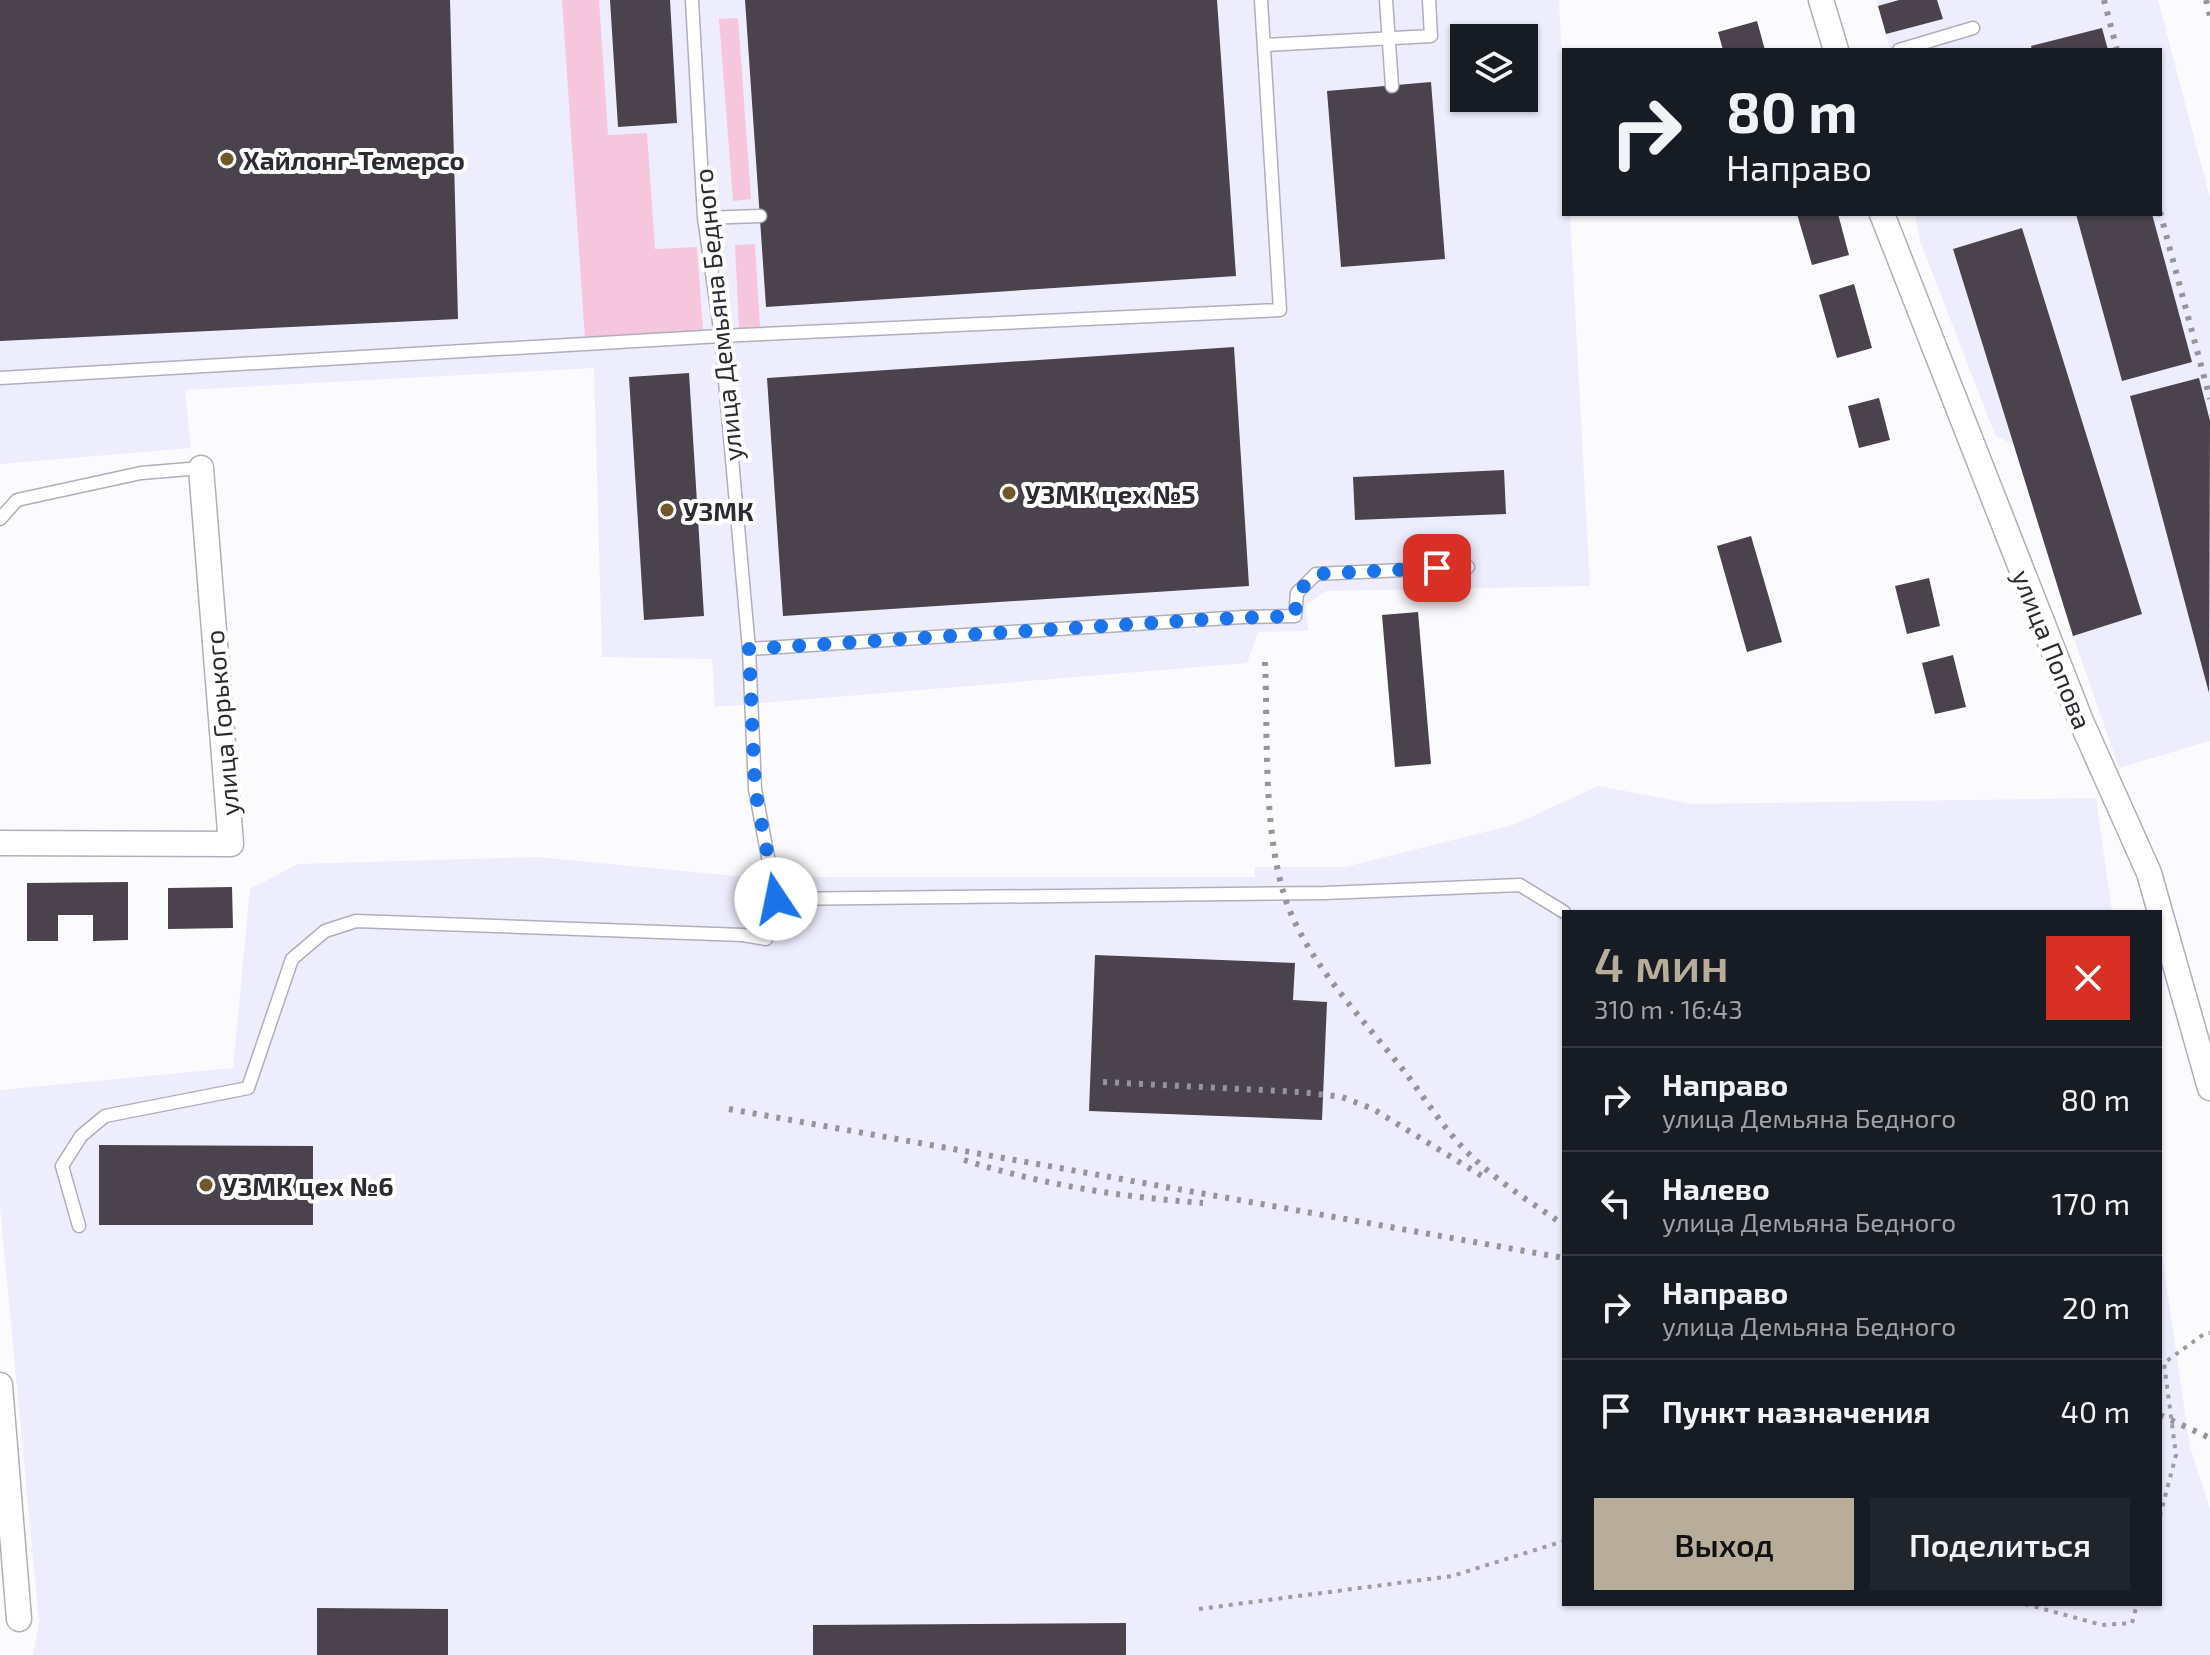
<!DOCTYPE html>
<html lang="ru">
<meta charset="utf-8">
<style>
:root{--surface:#171b24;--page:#20242c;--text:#f1f3f6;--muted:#9ea1a6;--line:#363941;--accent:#b8ad9a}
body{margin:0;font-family:"Exo 2",sans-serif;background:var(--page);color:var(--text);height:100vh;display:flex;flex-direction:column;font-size:30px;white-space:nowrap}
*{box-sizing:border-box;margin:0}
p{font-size:26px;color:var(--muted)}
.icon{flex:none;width:44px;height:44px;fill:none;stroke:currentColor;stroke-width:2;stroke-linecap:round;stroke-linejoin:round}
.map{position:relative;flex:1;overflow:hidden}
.details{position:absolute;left:1562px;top:910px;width:600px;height:696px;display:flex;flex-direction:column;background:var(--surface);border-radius:0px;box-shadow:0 2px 6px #0004}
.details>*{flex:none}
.hud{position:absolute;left:1562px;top:48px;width:600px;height:168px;border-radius:0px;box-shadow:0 2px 6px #0004;background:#171b24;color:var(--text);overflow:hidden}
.controls{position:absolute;left:1450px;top:24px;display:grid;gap:16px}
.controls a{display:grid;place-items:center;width:88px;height:88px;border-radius:0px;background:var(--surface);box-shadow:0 2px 6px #0004;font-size:40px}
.pin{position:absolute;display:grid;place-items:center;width:68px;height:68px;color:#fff;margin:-34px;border-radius:16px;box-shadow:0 4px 12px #0006}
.me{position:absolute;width:88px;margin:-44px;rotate:349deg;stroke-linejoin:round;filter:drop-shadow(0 0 6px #0008)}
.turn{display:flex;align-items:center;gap:28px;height:168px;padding:0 32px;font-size:36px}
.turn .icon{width:104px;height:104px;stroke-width:2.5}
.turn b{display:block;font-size:56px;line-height:68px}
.round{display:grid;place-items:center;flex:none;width:84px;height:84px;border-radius:0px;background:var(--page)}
.head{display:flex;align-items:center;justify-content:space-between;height:136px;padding:0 32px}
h1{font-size:48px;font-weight:600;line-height:60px;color:var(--accent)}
.button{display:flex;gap:16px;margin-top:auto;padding:16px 32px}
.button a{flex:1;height:92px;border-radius:0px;background:var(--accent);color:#111;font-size:32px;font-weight:600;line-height:92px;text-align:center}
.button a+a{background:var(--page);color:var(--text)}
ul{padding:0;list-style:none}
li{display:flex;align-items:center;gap:24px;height:104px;padding:0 32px;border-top:2px solid var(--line)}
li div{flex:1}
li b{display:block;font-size:30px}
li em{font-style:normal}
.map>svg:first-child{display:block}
.built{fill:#eeedfe;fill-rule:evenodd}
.green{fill:#f6c6dc}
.building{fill:#4a424c}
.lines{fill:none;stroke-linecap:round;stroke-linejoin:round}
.service-casing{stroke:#afafbc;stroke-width:15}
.minor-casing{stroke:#afafbc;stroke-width:27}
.path{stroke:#9d9ca1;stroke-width:4;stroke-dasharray:4 6;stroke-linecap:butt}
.service{stroke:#fff;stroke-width:12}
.minor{stroke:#fff;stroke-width:24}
.rail{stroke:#959499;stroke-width:6;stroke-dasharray:4 8;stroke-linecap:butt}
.route{stroke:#1a73e8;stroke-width:14;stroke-dasharray:0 25.2}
.poi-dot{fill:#725729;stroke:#fff;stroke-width:3}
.labels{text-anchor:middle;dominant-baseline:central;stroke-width:8;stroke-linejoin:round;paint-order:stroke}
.poi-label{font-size:26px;font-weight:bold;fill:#2c2b31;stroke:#fff;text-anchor:start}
.street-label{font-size:26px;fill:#2c2b31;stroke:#fff}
</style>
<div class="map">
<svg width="2210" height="1655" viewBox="0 0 2210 1655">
<rect width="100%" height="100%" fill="#fbfbfe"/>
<path class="built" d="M0,0H1559L1564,95V214H1570L1590,586L1326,591L1306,605L1308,631L1258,632L1247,663L715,707L712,659L602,657L594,368L185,390L191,448L0,464ZM1464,38H1524V98H1464Z
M1877,0H2158L2210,198V741L2119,768L2073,636L2014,445L1995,435L1920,241L1915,214H2160V50H1890Z
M1598,786L1693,804L2096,798L2112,912H1564V1604H2160V1241L2190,1447L2210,1508V1655H33L39,1622L0,1207V1090L233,1068L250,889L298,864L537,857L746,877H1255V867H1345L1513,825Z"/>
<path class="green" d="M562,0H599L608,135L647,133L655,249L697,247L703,331L585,339Z
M738,18L751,199L733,201L719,19Z
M755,244L760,327L739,328L735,245Z"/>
<path class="building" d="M0,0H450L458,319L0,341Z
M610,0H670L677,123L618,127Z
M745,0H1217L1236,276L766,307Z
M1899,0H1937L1943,19L1886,34L1878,6Z
M1757,21L1765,50H1723L1718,32Z
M2102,28L2108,50H2032L2031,46Z
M1431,82L1445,259L1341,267L1327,91Z
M1797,214H1838L1849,255L1812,265Z
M2076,214H2152L2192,362L2122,381Z
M2022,228L2142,614L2073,636L1953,249Z
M1854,284L1872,348L1837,358L1819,295Z
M1234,347L1249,586L783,616L767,378Z
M689,373L704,616L644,620L629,377Z
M2199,378L2210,421L2209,693L2130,396Z
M1879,398L1890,440L1859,448L1848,406Z
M1504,470L1506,514L1355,520L1353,477Z
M1751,536L1782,642L1747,652L1717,546Z
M1929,578L1940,626L1907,634L1895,586Z
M1418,612L1431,764L1395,767L1382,615Z
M1953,655L1966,707L1935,714L1922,663Z
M128,882V940L93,941V915H58V941H27V883Z
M232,887L233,928L168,929V888Z
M1095,955L1295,963L1293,1000L1327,1002L1322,1120L1089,1111Z
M99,1145L313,1146V1225H99Z
M317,1608L448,1609V1655H317Z
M1126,1623V1655H813V1625Z"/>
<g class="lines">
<g class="service-casing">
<path id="service" d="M692,0L704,218L721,336L749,649L1243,617L1295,616L1297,593L1316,574L1468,567
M1386,0L1392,86
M1264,45L1431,36L1429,0
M1899,50L1973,28
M704,218L760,216
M0,378L721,336L1280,310L1261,0
M0,519L17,500L141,473L201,468
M749,649L755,789L776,899
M79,1226L62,1166L81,1136L105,1116L248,1088L292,959L325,931L356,921L743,935L766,939L776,899L1325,893L1520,885L1564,912"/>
</g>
<g class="minor-casing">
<path id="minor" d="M1821,0L1836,50
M1882,214L2081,721L2149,873L2210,1088
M0,843L231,844L201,468
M0,1385L19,1619"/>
</g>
<path class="path" d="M2160,1516L2176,1455L2164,1363L2204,1334L2210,1333
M2025,1604L2102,1625L2132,1623L2137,1604
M1199,1609L1452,1576L1564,1541"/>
<use href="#service" class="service"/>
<use href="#minor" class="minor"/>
<path class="rail" d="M2104,0L2117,50
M2206,0L2210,16
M2160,212L2210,399
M1265,662C1268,734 1263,823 1283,891C1301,956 1363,1019 1404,1071C1425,1098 1443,1128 1467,1152C1496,1181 1531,1202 1564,1225
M1103,1082L1301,1092L1342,1097L1373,1109L1482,1176
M729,1109L1564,1258
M964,1160C1043,1185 1121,1197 1203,1203
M2160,1415L2210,1438"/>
</g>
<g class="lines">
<path class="route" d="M776,899L755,789L749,649L1213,619L1295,616L1297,593L1316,574L1437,568"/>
</g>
<g class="poi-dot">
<circle cx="227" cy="159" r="8"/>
<circle cx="1009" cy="493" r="8"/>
<circle cx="667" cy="510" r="8"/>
<circle cx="206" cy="1185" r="8"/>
</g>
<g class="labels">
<g class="poi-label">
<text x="243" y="159">Хайлонг-Темерсо</text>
<text x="1025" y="493">УЗМК цех №5</text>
<text x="683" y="510">УЗМК</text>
<text x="222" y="1185">УЗМК цех №6</text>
</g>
<g class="street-label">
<text transform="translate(717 315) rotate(-96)">улица Демьяна Бедного</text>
<text transform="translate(2053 649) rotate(68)">улица Попова</text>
<text transform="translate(221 723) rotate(-95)">улица Горького</text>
</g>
</g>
</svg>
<div class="controls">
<a><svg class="icon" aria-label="layers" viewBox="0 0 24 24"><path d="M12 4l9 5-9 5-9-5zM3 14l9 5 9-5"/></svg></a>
</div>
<div class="pin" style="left:1437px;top:568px;background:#d93025"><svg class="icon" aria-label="arrive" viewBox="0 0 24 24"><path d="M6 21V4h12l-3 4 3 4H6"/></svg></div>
<svg class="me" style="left:776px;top:899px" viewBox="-20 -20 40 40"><circle r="19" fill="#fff"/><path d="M0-13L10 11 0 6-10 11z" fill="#1a73e8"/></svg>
<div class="hud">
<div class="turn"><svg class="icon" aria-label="right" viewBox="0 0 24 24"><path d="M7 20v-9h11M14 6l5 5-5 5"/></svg><div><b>80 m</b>Направо</div></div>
</div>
<section class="details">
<div class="head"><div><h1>4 мин</h1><p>310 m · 16:43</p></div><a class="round" style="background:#d93025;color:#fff"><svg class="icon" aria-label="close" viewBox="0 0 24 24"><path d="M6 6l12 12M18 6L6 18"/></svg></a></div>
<ul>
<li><svg class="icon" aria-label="right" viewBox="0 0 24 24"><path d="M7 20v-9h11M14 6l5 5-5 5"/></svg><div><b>Направо</b><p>улица Демьяна Бедного</p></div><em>80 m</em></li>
<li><svg class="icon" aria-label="left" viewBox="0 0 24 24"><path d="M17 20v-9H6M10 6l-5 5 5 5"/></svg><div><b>Налево</b><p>улица Демьяна Бедного</p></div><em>170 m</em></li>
<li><svg class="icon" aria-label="right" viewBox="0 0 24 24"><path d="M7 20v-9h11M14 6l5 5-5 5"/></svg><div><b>Направо</b><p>улица Демьяна Бедного</p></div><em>20 m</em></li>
<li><svg class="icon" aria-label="arrive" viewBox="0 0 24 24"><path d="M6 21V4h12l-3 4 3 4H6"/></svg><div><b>Пункт назначения</b></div><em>40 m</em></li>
</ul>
<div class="button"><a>Выход</a><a>Поделиться</a></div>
</section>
</div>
